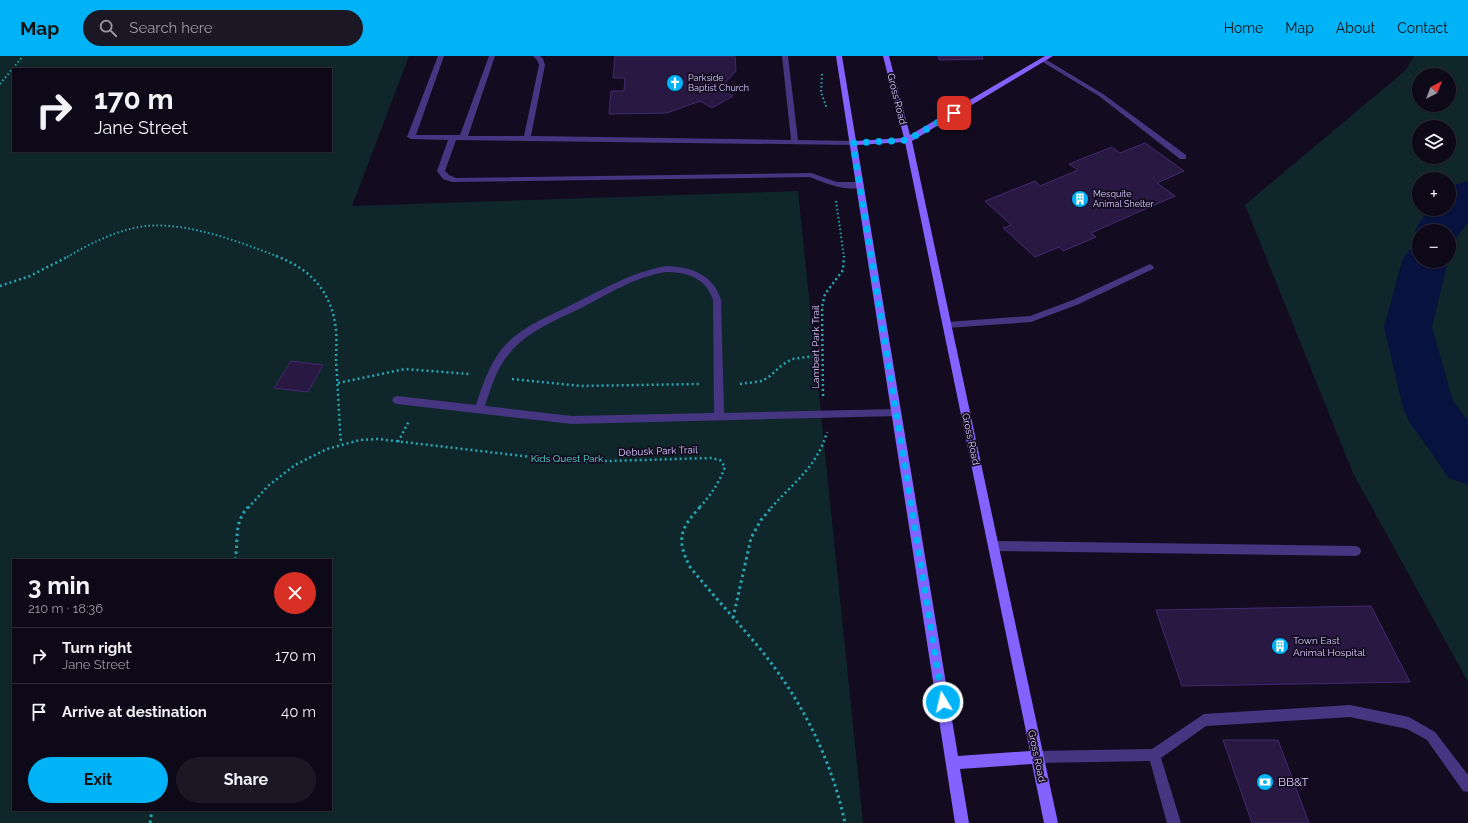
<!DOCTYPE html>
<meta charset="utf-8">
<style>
:root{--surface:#0e0918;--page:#1c1725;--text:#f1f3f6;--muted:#9b9aa2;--line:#2e2a37;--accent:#00b3f7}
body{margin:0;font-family:Raleway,sans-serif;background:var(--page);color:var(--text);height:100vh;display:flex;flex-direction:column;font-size:15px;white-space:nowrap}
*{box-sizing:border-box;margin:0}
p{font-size:13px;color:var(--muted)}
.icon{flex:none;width:22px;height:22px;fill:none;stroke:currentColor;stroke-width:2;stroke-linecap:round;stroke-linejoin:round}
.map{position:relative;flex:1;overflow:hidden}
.panel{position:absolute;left:12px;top:503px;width:320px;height:252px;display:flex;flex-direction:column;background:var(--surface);border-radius:0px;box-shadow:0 1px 3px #0004,0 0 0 1px var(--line)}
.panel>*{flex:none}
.hud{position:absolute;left:12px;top:12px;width:320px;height:84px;border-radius:0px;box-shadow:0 1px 3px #0004,0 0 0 1px var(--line);background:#0e0918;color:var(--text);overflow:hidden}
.needle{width:26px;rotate:42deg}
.fabs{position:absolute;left:1412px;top:12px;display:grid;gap:8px}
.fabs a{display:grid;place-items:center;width:44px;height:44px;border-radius:50%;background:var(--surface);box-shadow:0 1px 3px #0004,0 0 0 1px var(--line);font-size:20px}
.pin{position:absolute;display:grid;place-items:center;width:34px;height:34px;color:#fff;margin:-17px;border-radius:8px;box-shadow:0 2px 6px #0006}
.me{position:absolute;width:44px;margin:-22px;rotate:351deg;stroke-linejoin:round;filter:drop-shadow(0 0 3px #0008)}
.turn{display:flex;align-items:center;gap:14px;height:84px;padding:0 16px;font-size:18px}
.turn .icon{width:52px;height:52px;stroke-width:2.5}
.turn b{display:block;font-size:28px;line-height:34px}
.round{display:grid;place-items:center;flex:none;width:42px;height:42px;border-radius:21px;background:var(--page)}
.summary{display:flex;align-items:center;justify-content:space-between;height:68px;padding:0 16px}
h1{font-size:24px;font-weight:700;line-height:30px}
.cta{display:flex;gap:8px;margin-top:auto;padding:8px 16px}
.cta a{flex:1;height:46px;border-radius:24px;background:var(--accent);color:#111;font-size:16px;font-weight:700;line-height:46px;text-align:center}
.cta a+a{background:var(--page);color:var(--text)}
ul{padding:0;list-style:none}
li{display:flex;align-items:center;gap:12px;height:56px;padding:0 16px;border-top:1px solid var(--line)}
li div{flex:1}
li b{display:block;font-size:15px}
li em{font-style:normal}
header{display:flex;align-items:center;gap:24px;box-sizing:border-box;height:56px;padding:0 20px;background:var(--accent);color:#111}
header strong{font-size:19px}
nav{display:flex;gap:22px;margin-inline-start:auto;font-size:14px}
.search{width:280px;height:36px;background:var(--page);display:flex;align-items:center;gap:10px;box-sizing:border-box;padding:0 14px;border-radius:22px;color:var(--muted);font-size:15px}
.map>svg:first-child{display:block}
.green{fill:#0f272b;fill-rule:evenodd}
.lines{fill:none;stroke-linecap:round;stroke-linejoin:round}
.river{fill:#08123e;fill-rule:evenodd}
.building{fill:#281842;stroke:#43296f}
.path-far2{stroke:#2aa5b4;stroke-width:2;stroke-dasharray:1.5 2.5;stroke-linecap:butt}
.path-far1{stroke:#2aa5b4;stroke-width:2.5;stroke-dasharray:2 3;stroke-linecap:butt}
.path{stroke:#2aa5b4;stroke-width:3;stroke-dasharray:2.5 3.5;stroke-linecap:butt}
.lane{fill:#463681;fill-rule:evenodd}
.secondary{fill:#8263ff;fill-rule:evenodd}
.route{stroke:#00b3f7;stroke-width:7;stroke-dasharray:0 12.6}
.labels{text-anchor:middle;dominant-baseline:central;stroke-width:3.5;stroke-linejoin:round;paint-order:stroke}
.far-poi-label{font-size:9px;fill:#daccff;stroke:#130c20;text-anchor:start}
.street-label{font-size:10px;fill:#daccff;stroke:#130c20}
.park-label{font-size:10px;fill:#55e2d7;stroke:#130c20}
.poi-label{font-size:10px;fill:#daccff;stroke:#130c20;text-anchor:start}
.near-poi-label{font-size:12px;fill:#daccff;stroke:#130c20;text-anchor:start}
</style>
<header>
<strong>Map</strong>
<div class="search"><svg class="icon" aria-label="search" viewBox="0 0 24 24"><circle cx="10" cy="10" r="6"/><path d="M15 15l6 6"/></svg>Search here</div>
<nav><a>Home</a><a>Map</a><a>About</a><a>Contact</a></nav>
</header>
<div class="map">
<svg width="1468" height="767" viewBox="0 0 1468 767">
<rect width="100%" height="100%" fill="#130c20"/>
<path class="green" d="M0,0H409L352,150L798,135L863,767H0ZM13,13H331V95H13ZM13,504H331V754H13Z
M1414,0H1468V626L1353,417L1245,149L1406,14ZM1419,19H1449V49H1419ZM1419,71H1449V101H1419ZM1419,123H1449V153H1419ZM1419,175H1449V205H1419Z"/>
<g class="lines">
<path class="river" d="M1468,125V167L1453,186L1449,187V175H1419V182L1415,175L1421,164L1432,153H1449V134L1453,129Z
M1419,191V205H1448L1432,271L1453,345L1468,364V429L1449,422L1410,367L1403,352L1384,271L1402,205L1409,194Z"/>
</g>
<path class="building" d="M615,0H735L736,15L719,33L733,40L712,52L700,45L667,57L609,58L611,35H624L625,22H613Z
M938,0H982L983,3L939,4Z
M1145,87L1184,115L1157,127L1175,140L1091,177L1096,181L1063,195L1059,191L1035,201L1003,172L1011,169L985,145L1035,125L1040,130L1078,114L1069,108L1112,91L1120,97Z
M291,305L323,309L308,336L274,332Z
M1371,550L1410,626L1182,630L1156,554Z
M1223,684H1278L1309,767H1252Z"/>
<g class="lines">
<path class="path-far2" d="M822,18L821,36L827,53
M0,28L23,0
M836,145L844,201
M67,201C91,187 119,173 146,170C188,166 240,186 279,201"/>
<path class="path-far1" d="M276,200C311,213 332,236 336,274C337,285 336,295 336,305C338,333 339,360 341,388
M0,230L30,220L69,200
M512,323L581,330L699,328
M338,327L405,313L469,318
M740,328L762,325L770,320L782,309L792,303L822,299
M823,340L822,251L825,238L843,214L844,200
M398,386L409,365
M248,452L268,430L295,409L327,393L360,384L378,383L574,406L711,402L720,404L725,411C719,427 711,439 699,452
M771,452C794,426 817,411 827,376"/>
<path class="path" d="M700,451C680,473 676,483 690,511C712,538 735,563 757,589C800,641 831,701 845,767
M235,504C239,483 233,468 248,451
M733,562L751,482L761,464L772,451
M150,767L152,754"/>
<path class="lane" d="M438,0H444L416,79H460L489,0H495L468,80H524L539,9L537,4L533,0H540L543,3L545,9L531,80L791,84L782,0H788L798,84L853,85L857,87L853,89L456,84L445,115L449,119L456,122L811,117L837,126H860L864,129C853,139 822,126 810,121L452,126L443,123L437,115L448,84L411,83L407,81Z
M1041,3H1045L1103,38L1186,99V103H1180L1099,40L1041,5Z
M1150,208L1154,211L1153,213L1079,248L1031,266L947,272L942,269L947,266L1030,260L1073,244Z
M666,210C691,211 713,218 721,244L724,357L896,353L899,354L901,357L899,360L572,368L397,348L394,347L392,344L394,341L397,340L476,349C482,330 489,310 501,294C519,271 548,261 573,248C604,233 632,216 666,210ZM666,216C687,216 706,222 713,244L714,357L572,360L485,350C491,332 496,313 509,298C527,275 557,264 583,251C610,237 635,221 666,216Z
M993,485L1356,490L1360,492L1361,495L1360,498L1356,500L993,495L989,493L988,490L989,487Z
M1350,649L1409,661L1435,676L1468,719V736L1463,735L1427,684L1407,673L1350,661L1206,670L1161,702L1181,767H1167L1150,705L1037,707L1033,705L1031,701L1033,697L1037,695L1152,693L1204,658Z"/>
<path class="secondary" d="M836,0H842L856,85L904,82L883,0H889L910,79L1045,0H1053L912,85L1058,767H1044L1032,708L960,713L969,767H955ZM905,86L1030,695L958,700L857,89Z"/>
</g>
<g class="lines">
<path class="route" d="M943,646L853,87L908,84L954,57"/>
</g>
<defs>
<g id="church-disc" transform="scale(0.9)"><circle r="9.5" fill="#00b3f7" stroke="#130c20"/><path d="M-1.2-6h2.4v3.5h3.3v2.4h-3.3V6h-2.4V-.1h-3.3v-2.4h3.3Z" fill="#fff"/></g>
<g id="building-disc" transform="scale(0.9)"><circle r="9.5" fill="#00b3f7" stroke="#130c20"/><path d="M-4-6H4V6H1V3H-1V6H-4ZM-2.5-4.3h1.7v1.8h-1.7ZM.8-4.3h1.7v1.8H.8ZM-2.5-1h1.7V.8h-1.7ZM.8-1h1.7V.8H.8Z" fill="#fff"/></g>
<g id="bank-disc" transform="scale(0.9)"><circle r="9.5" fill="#00b3f7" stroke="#130c20"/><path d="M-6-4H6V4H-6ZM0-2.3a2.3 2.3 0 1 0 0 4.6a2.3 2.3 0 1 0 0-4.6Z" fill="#fff"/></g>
</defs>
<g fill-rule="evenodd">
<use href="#church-disc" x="675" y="27"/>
<use href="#building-disc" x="1080" y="143"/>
<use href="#building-disc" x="1280" y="590"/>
<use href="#bank-disc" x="1265" y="726"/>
</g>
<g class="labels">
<g class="far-poi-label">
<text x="688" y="22">Parkside<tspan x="688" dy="10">Baptist Church</tspan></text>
<text x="1093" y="138">Mesquite<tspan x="1093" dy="10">Animal Shelter</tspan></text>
</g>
<g class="street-label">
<text transform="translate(897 43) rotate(76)">Gross Road</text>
<text transform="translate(815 291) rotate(-90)">Lambert Park Trail</text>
<text transform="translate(971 383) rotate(78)">Gross Road</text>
<text transform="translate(658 395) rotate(-2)">Debusk Park Trail</text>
<text transform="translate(1037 700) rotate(78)">Gross Road</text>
</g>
<g class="park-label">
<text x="567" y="402">Kids Quest Park</text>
</g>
<g class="poi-label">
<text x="1293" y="584">Town East<tspan x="1293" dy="12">Animal Hospital</tspan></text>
</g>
<g class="near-poi-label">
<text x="1278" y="726">BB&amp;T</text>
</g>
</g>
</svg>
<div class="fabs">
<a><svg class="needle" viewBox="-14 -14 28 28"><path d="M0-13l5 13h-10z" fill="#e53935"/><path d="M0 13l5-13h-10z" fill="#9b9aa2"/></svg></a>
<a><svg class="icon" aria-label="layers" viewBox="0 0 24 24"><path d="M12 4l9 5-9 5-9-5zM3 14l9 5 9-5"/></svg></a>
<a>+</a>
<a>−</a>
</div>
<div class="pin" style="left:954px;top:57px;background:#d93025"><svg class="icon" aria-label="arrive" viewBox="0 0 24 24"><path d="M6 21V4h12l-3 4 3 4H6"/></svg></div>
<svg class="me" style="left:943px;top:646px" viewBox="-20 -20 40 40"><circle r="17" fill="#00b3f7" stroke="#fff" stroke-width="3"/><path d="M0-11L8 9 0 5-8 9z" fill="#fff"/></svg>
<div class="hud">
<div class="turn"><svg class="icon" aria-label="right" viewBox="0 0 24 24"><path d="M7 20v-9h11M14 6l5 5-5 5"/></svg><div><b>170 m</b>Jane Street</div></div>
</div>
<section class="panel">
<div class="summary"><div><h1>3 min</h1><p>210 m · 18:36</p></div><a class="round" style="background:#d93025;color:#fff"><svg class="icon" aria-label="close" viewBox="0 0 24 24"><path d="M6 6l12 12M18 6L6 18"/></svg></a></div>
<ul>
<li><svg class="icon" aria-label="right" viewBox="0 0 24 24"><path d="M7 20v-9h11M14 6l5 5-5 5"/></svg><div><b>Turn right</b><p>Jane Street</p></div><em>170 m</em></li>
<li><svg class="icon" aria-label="arrive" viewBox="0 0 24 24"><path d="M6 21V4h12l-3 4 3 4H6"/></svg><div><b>Arrive at destination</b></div><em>40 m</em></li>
</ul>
<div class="cta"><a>Exit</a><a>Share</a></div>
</section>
</div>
